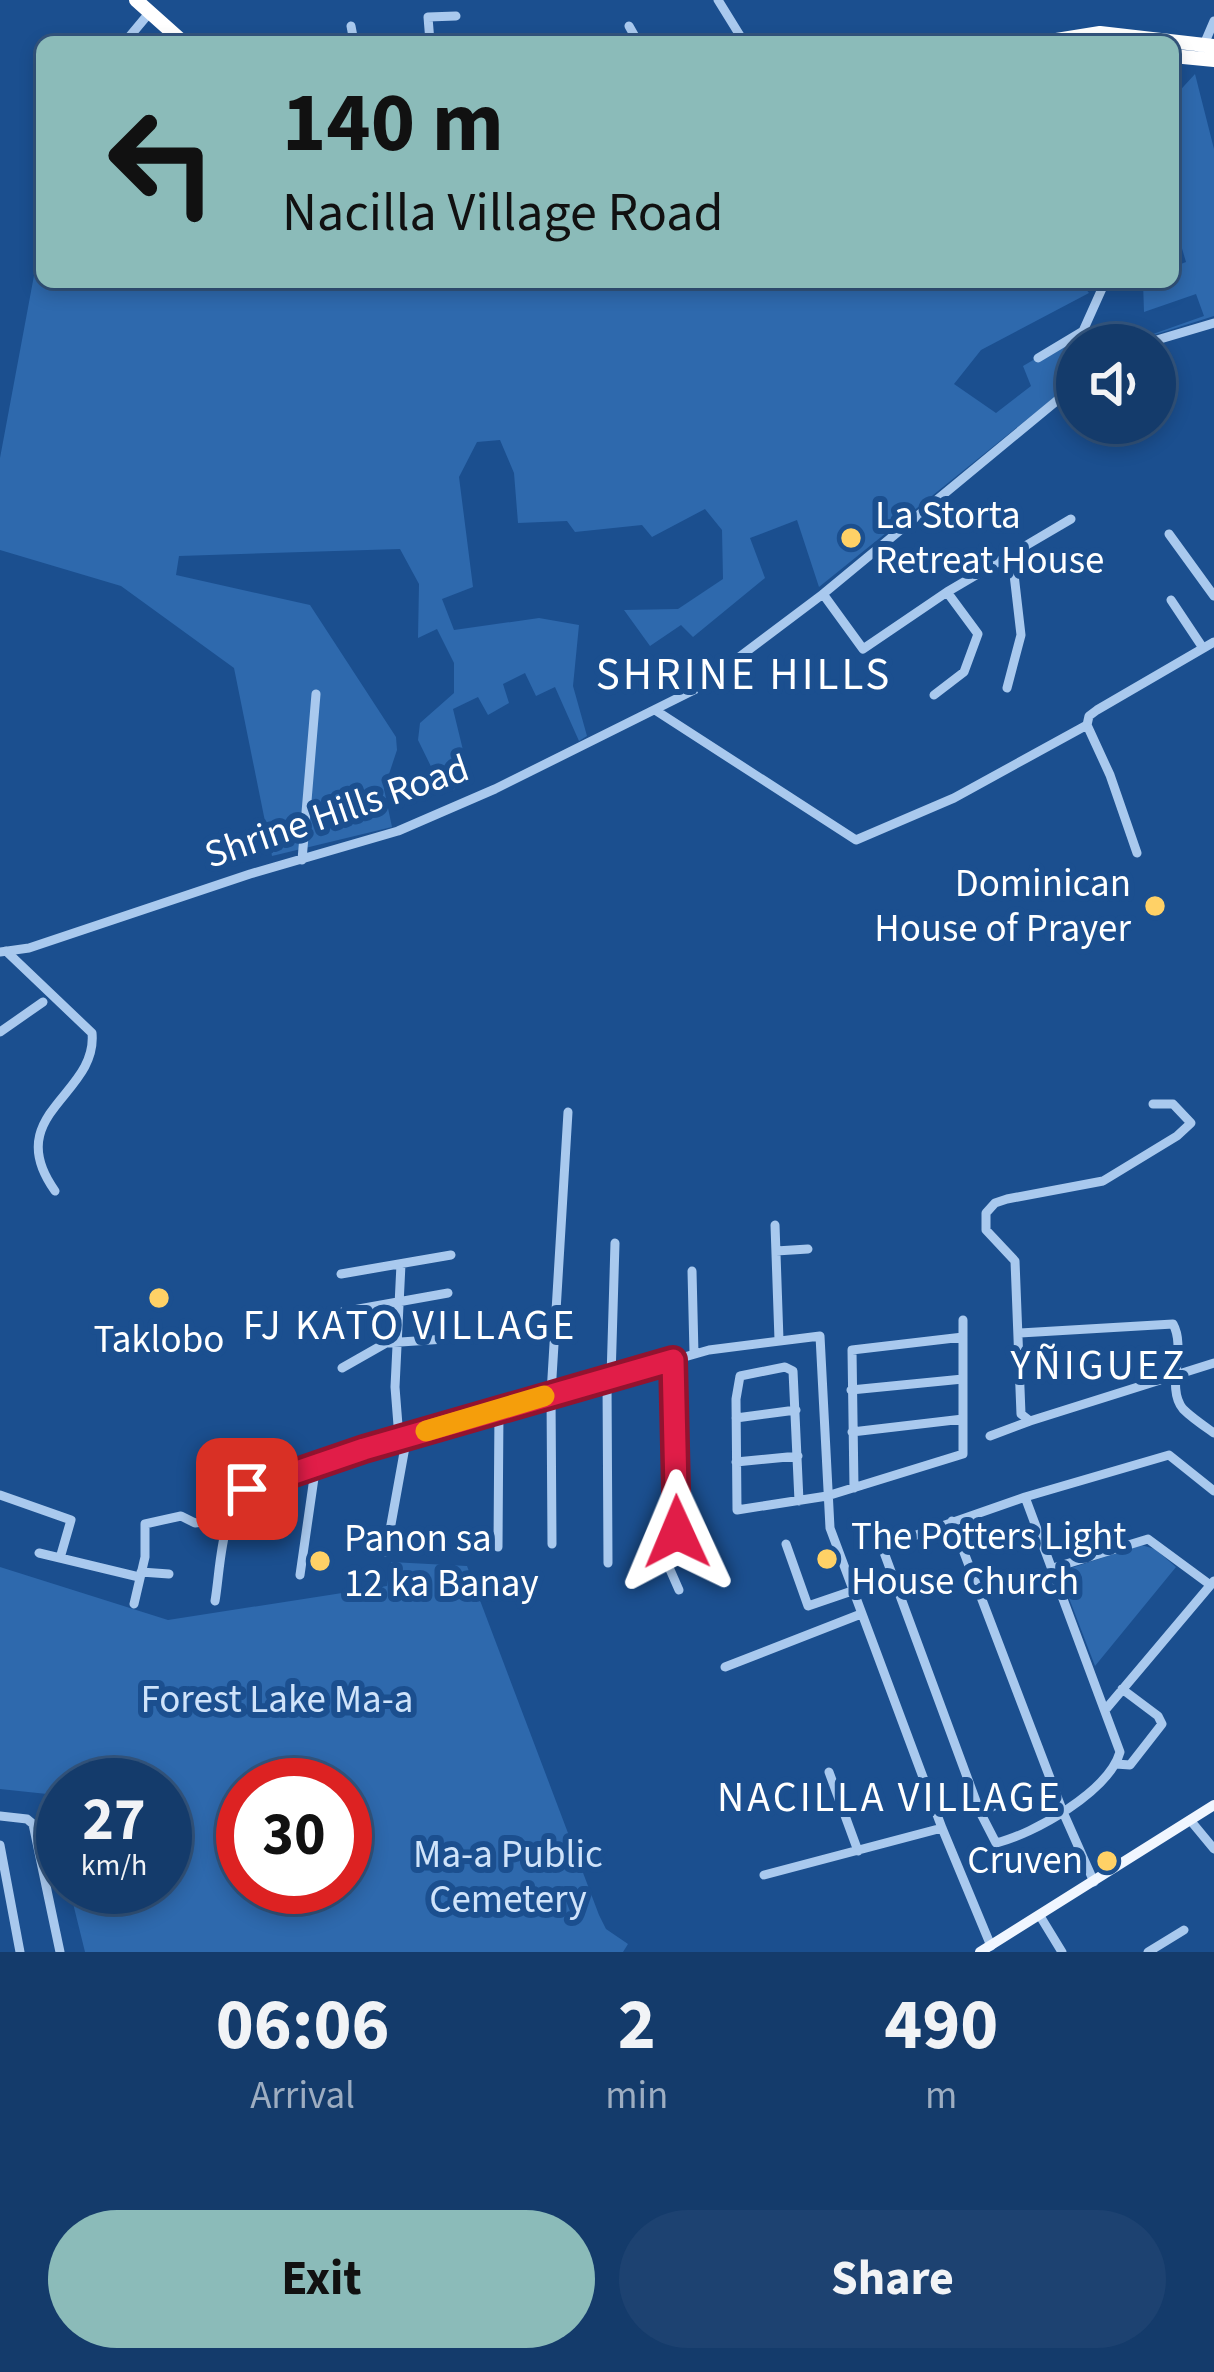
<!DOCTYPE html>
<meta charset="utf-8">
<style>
:root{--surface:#143b6b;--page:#1d4271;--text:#f1f3f6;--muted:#9dadc1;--line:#33557e;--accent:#8bbbb9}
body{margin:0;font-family:"Source Sans 3",sans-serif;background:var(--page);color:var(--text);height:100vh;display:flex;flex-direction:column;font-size:45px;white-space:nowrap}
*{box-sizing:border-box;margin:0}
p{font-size:39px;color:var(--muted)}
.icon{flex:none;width:66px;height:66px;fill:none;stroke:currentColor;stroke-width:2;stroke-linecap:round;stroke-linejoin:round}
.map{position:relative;height:1952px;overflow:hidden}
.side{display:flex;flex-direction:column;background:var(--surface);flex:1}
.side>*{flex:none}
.banner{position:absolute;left:36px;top:36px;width:1143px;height:252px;border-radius:18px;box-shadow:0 6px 18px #0003,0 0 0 3px var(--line);background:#8bbbb9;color:#111;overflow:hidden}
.tools{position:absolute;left:1056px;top:324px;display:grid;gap:24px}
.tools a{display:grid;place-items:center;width:120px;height:120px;border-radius:50%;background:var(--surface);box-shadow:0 6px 18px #0003,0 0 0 3px var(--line);font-size:60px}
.speed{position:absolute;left:36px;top:1758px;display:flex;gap:24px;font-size:60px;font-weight:700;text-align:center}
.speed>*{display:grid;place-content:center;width:156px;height:156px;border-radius:50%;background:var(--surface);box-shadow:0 6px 18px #0003,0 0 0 3px var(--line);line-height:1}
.speed small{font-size:30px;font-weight:400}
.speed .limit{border:18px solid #d22;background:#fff;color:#111}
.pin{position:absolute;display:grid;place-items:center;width:102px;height:102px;color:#fff;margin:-51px;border-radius:24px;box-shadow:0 6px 18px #0006}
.me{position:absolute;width:132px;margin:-66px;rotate:359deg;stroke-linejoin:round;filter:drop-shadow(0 0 9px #0008)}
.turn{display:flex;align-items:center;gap:42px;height:252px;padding:0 48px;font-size:54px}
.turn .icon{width:156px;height:156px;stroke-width:2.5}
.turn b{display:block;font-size:84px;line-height:102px}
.eta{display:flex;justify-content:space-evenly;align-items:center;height:204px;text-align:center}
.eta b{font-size:72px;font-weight:700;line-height:84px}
.action{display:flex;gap:24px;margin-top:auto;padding:24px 48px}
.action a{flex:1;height:138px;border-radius:72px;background:var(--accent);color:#111;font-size:48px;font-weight:700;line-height:138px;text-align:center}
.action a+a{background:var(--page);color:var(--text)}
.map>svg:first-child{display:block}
.green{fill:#2e69ad;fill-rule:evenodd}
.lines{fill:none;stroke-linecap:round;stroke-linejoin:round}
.minor{stroke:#a9c9ee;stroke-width:9}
.major{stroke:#f0f6ff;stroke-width:10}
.highway{stroke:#fff;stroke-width:14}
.route-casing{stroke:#92132f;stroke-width:30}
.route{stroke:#e11d48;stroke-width:21}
.slow{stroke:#f59e0b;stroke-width:21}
.poi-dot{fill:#ffd166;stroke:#1b4f8f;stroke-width:4.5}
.labels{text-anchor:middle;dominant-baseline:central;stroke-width:12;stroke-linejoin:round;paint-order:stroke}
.poi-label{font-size:39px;fill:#fff;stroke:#1b4f8f;text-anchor:start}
.street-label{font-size:39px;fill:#fff;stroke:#1b4f8f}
.park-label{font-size:39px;fill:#cfe3fa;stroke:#1b4f8f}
.neighbourhood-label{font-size:42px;letter-spacing:3px;fill:#fff;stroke:#1b4f8f}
.quarter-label{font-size:45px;letter-spacing:3px;fill:#fff;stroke:#1b4f8f}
</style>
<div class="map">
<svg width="1214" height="1952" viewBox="0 0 1214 1952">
<rect width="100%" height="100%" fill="#1b4f8f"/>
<path class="green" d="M1195,74L1214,149V316L1122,345L1204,316L1196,294L1144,312L1143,282H1173V267L1186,262L1173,218V98Z
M42,252V282H1080L1089,293L981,350L954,384L996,413L1031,386L1023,366L1083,331L1093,345H1077V379L819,587L797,520L750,538L765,578L693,637L681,625L650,646L624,610L678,609L723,579L722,530L705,509L652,537L642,525L575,532L567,521L518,523L514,473L500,440L477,442L459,477L473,587L442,599L454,630L539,618L579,625L573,686L587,736L579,741L555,687L536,696L525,673L503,684L509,703L488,715L478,697L453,709L471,783L444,793L418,740L420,723L454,693V663L437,629L418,638L419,584L400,549L179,556L176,575L310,605L396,737L397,750L384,789L392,827L272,856L234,668L121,586L0,550V458L38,254Z
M1141,1545L1155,1549L1176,1567L1095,1666L1059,1572Z
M391,1562L467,1566L599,1915L606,1929L628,1944L623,1952H85L69,1887H165V1785H63V1860L47,1794L0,1789V1567L168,1620L387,1586ZM243,1785H345V1887H243Z"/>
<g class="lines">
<path class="minor" d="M718,0L744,42
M351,26L354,42
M629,26L638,42
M125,42L150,12
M430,42L428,17L456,16
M1202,49L1214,21
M1140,345L1214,323
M1038,358L1083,331L1105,282
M1169,534L1214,596
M823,594L863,649L947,592L1071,519
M1171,600L1203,648
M1007,688L1021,635L1012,557
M934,695L964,672L978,634L947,592
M655,710L856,840L954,798L1087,725
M1087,725L1089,716L1097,710L1214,642
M1087,725L1110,775L1137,853
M302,860L316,694
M6,951L92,1033C98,1095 0,1114 55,1191
M0,952L29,948L250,874L398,831L495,789L698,688L823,594L1077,384
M0,1032L43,1002
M1153,1104H1173L1191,1123L1177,1136L1103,1181L1007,1199L995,1203L986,1213V1230L1015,1261L1021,1414L1030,1421L1214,1363
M775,1225L779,1340
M776,1251L808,1249
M692,1271L694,1354
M341,1274L451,1255
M342,1312L448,1293
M1020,1333L1173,1324C1187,1349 1165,1387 1183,1409C1192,1418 1204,1426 1214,1433
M673,1360L678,1526L668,1565L679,1590
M342,1368L386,1343L445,1339
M611,1378L615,1243
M607,1379L608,1563
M851,1390L963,1379
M736,1418L796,1410
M852,1432L963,1419
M990,1436L1030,1421
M399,1438L395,1387L401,1264
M736,1462L798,1456
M854,1488L852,1350L963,1337
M0,1495L71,1520L60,1558L139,1577
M1025,1497L1120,1752C1109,1791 1034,1834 996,1843L980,1812L882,1547L1025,1497L1169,1455L1214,1491
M799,1501L793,1371L785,1367L740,1376L736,1399L737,1510L827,1496L963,1454V1320
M952,1521L1063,1812L1094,1882
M552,1544L551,1394L568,1112
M786,1544L808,1606L852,1591
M498,1547L499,1409
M386,1552L407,1436
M39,1553L60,1558
M1053,1568L1148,1539L1209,1584
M141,1572L169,1574
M300,1575L316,1464
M215,1601C221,1566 220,1505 253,1486L407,1436L709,1350L820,1336L830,1528L942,1828L991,1946
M134,1604L145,1557V1524L181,1516L195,1523L229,1519
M725,1667L861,1614
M1106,1709L1214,1581
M1116,1764L1130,1765L1162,1724L1158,1716L1122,1689
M829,1772L858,1851
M980,1812L1001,1803
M0,1816L27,1819L33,1824L60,1952
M1190,1820L1214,1849
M0,1845L20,1952
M764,1875L942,1828
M1040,1916L1062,1952
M1148,1952L1184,1930"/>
<path class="major" d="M980,1952L1214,1805"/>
<path class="highway" d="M136,0L183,42
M1044,42L1100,33L1214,46
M1173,56L1214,60"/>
</g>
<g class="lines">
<g class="route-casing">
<path id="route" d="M247,1489L364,1449L673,1360L677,1532"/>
</g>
<use href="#route" class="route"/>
<path class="slow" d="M426,1431L544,1396"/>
</g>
<g class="poi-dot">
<circle cx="851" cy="538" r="12"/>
<circle cx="1155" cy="906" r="12"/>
<circle cx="159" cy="1298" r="12"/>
<circle cx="827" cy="1559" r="12"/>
<circle cx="320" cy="1561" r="12"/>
<circle cx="1107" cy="1861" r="12"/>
</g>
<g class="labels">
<g class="poi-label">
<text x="875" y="516">La Storta<tspan x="875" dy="45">Retreat House</tspan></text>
<text x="1131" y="884" text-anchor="end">Dominican<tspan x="1131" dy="45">House of Prayer</tspan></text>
<text x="159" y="1340" text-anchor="middle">Taklobo</text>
<text x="851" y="1537">The Potters Light<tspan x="851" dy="45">House Church</tspan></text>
<text x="344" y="1539">Panon sa<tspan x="344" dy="45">12 ka Banay</tspan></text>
<text x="1083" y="1861" text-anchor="end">Cruven</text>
</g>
<g class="street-label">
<text transform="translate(337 812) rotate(-19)">Shrine Hills Road</text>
</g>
<g class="park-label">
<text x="277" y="1700">Forest Lake Ma-a</text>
<text x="508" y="1855">Ma-a Public<tspan x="508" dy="45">Cemetery</tspan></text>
</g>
<g class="neighbourhood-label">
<text x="410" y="1326">FJ KATO VILLAGE</text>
<text x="1099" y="1366">YÑIGUEZ</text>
<text x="890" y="1798">NACILLA VILLAGE</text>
</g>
<g class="quarter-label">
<text x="744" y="675">SHRINE HILLS</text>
</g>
</g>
</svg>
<div class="tools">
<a><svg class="icon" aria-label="sound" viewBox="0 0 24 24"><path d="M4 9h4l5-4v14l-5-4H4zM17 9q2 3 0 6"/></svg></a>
</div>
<div class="speed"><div>27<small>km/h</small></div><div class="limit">30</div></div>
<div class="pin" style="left:247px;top:1489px;background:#d93025"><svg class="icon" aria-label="arrive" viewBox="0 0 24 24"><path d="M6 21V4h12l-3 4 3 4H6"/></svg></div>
<svg class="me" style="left:677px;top:1532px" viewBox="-20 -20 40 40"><path d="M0-17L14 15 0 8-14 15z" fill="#e11d48" stroke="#fff" stroke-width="4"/></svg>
<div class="banner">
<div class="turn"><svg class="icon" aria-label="left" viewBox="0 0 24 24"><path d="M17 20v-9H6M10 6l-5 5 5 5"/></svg><div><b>140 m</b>Nacilla Village Road</div></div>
</div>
</div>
<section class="side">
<div class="eta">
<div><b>06:06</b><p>Arrival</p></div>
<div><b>2</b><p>min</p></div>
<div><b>490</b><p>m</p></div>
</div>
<div class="action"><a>Exit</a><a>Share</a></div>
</section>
